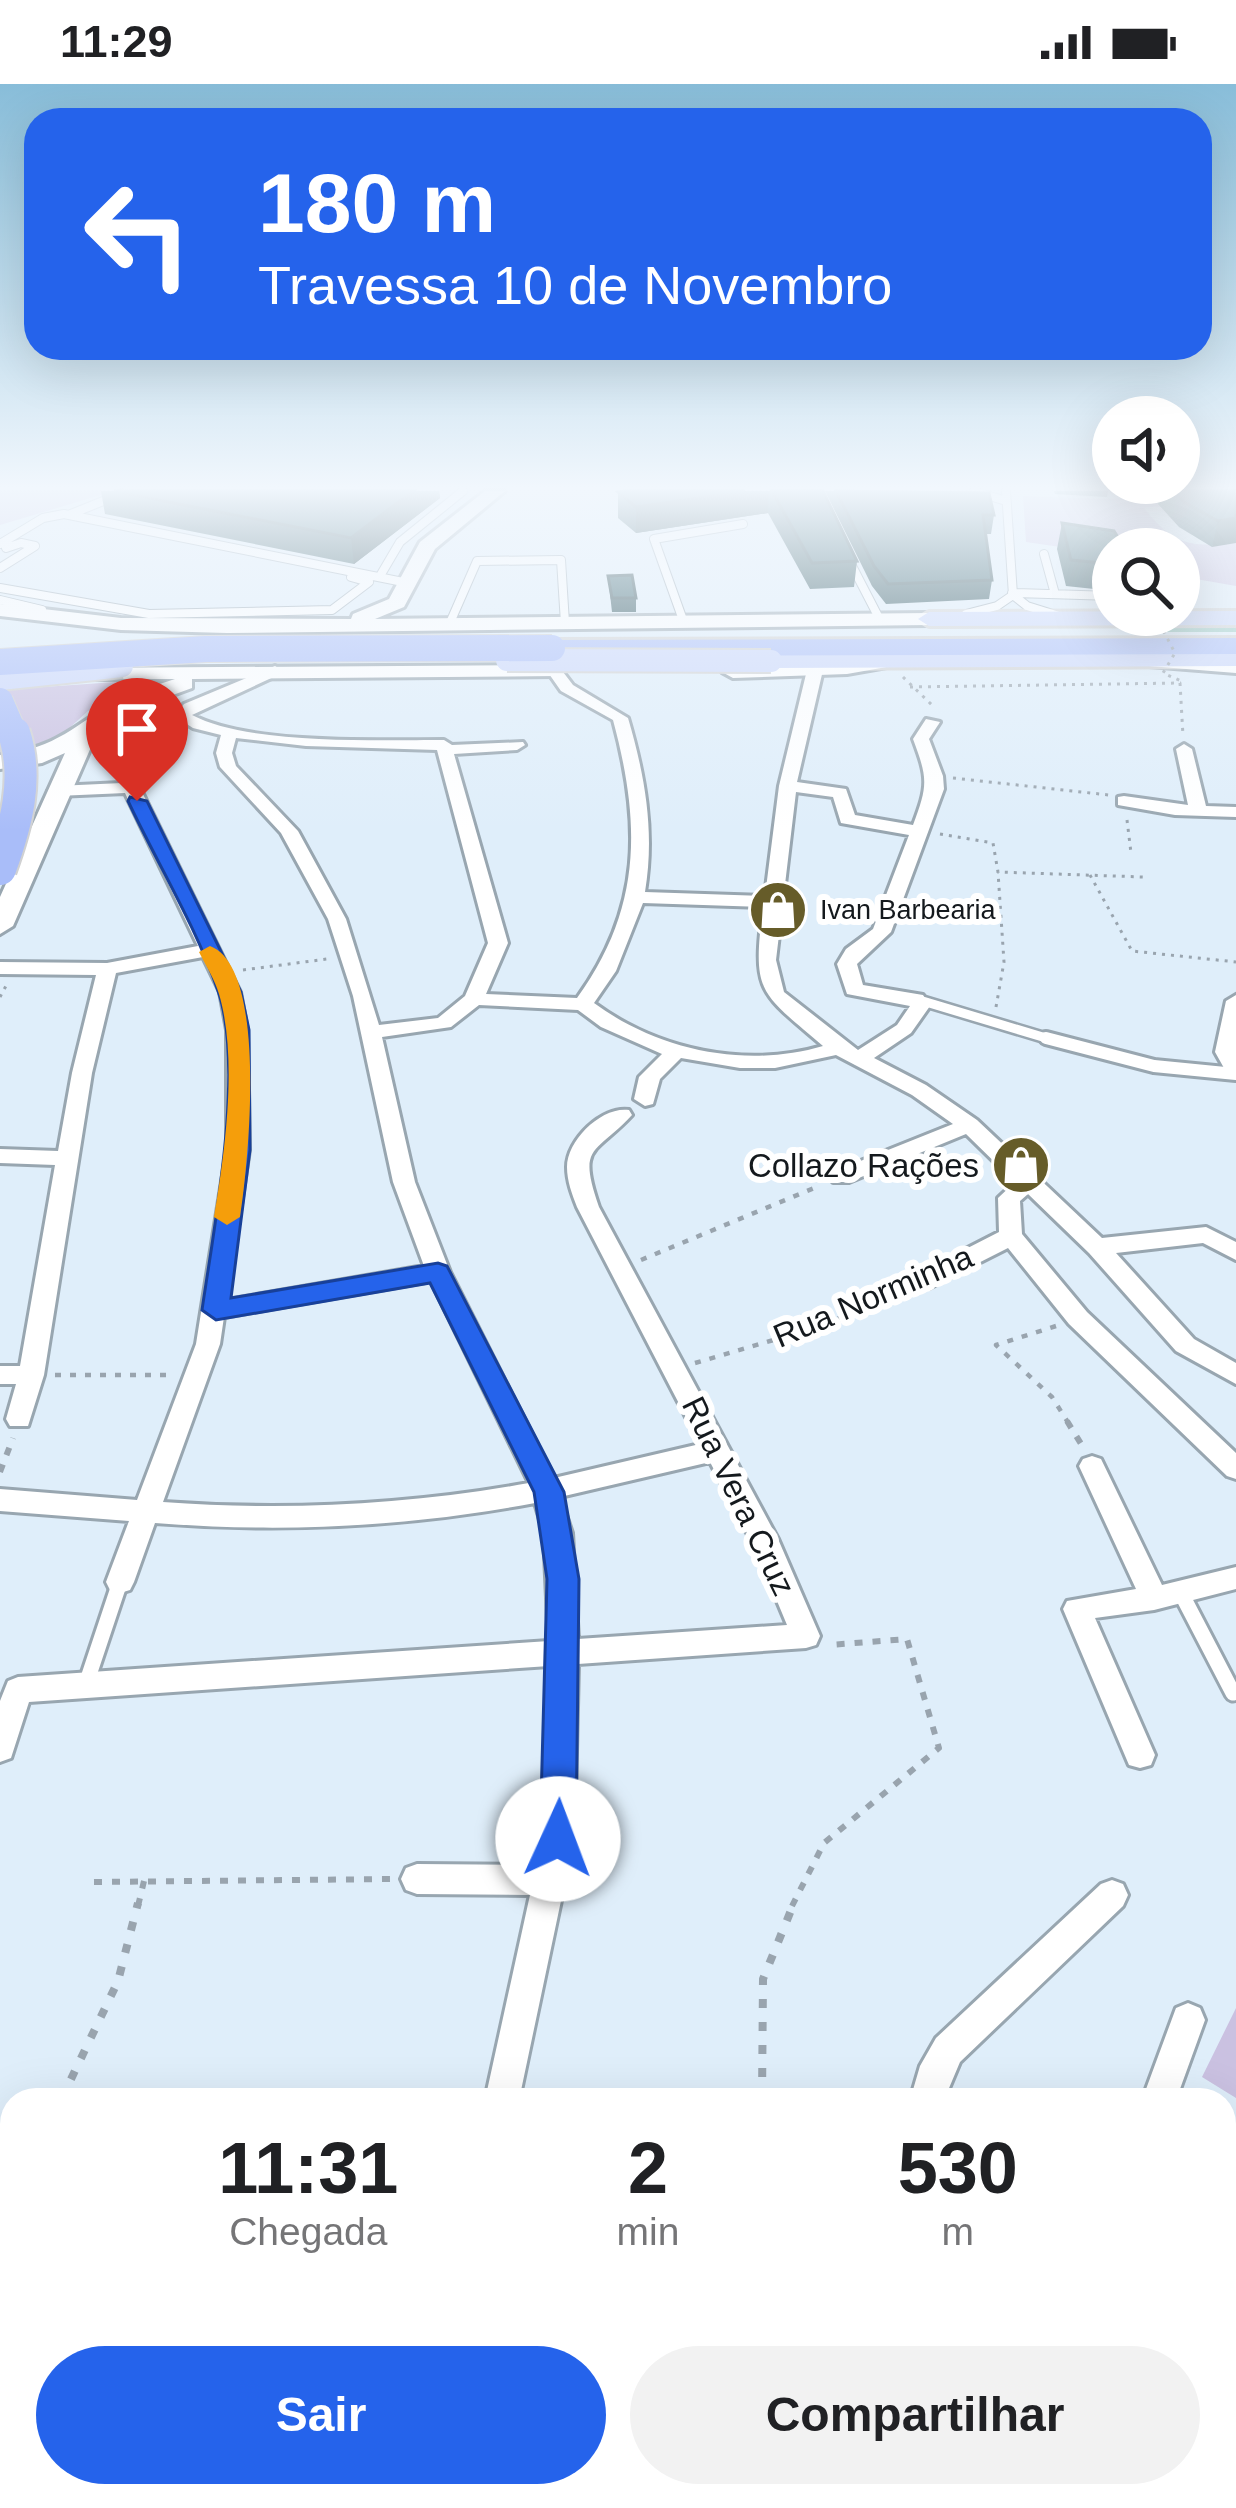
<!DOCTYPE html>
<html lang="pt">
<meta charset="utf-8">
<style>
:root{--surface:#fff;--page:#f2f2f2;--text:#202124;--muted:#757577;--accent:#2563eb}
body{margin:0;font-family:Arial,sans-serif;background:var(--page);color:var(--text);height:100vh;display:flex;flex-direction:column;font-size:45px;white-space:nowrap}
*{box-sizing:border-box;margin:0}
p{font-size:39px;color:var(--muted)}
.icon{flex:none;width:66px;height:66px;fill:none;stroke:currentColor;stroke-width:2;stroke-linecap:round;stroke-linejoin:round}
.map{position:relative;flex:1;overflow:hidden}
.panel{position:absolute;left:0px;top:2004px;width:1236px;height:420px;display:flex;flex-direction:column;background:var(--surface);border-radius:36px 36px 0 0;box-shadow:0 12px 48px #0002}
.panel>*{flex:none}
.top-card{position:absolute;left:24px;top:24px;width:1188px;height:252px;border-radius:36px;box-shadow:0 12px 48px #0002;background:#2563eb;color:#fff;overflow:hidden}
.buttons{position:absolute;left:1092px;top:312px;display:grid;gap:24px}
.buttons a{display:grid;place-items:center;width:108px;height:108px;border-radius:50%;background:var(--surface);box-shadow:0 12px 48px #0002;font-size:60px}
.pin{position:absolute;display:grid;place-items:center;width:102px;height:102px;color:#fff;margin:-123px -51px;border-radius:50% 50% 50% 0;rotate:-45deg;box-shadow:0 0 12px #0007}
.pin .icon{rotate:45deg}
.me{position:absolute;width:132px;margin:-66px;rotate:2deg;stroke-linejoin:round;filter:drop-shadow(0 0 9px #0008)}
.turn{display:flex;align-items:center;gap:42px;height:252px;padding:0 36px;font-size:54px}
.turn .icon{width:156px;height:156px;stroke-width:2.5}
.turn b{display:block;font-size:84px;line-height:102px}
.eta{display:flex;justify-content:space-evenly;align-items:center;height:204px;text-align:center}
.eta b{font-size:72px;font-weight:700;line-height:84px}
.action{display:flex;gap:24px;margin-top:auto;padding:24px 36px}
.action a{flex:1;height:138px;border-radius:72px;background:var(--accent);color:#fff;font-size:48px;font-weight:700;line-height:138px;text-align:center}
.action a+a{background:var(--page);color:var(--text)}
.status{display:flex;justify-content:space-between;align-items:center;height:84px;padding:0 60px;background:var(--surface);direction:ltr}
.status svg{height:33px;fill:currentColor}
.map>svg:first-child{display:block}
.green{fill:#cac1e1}
.lines{fill:none;stroke-linecap:round;stroke-linejoin:round}
.canal{fill:#98cac2;fill-rule:evenodd}
.lane-far3-casing{stroke:#98a6b0;stroke-width:10}
.lane-far2-casing{stroke:#98a6b0;stroke-width:14}
.lane-far1-casing{stroke:#98a6b0;stroke-width:18}
.lane-casing{stroke:#98a6b0;stroke-width:21}
.street-casing{stroke:#98a6b0;stroke-width:6}
.secondary-casing{stroke:#98a6b0;stroke-width:6}
.primary-casing{stroke:#d0d1d2;stroke-width:6}
.highway-casing{stroke:#d0d1d2;stroke-width:6}
.path-far3{stroke:#99a4ae;stroke-width:3;stroke-dasharray:3 6;stroke-linecap:butt}
.path-far2{stroke:#99a4ae;stroke-width:4.5;stroke-dasharray:6 9;stroke-linecap:butt}
.path-far1{stroke:#99a4ae;stroke-width:6;stroke-dasharray:8 10;stroke-linecap:butt}
.path{stroke:#99a4ae;stroke-width:8;stroke-dasharray:9 14;stroke-linecap:butt}
.lane-far3{stroke:#fff;stroke-width:8}
.lane-far2{stroke:#fff;stroke-width:9}
.lane-far1{stroke:#fff;stroke-width:12}
.lane{stroke:#fff;stroke-width:15}
.street{fill:#fff;fill-rule:evenodd}
.secondary{fill:#fff;fill-rule:evenodd}
.primary{fill:#cbd7fb;fill-rule:evenodd}
.highway{fill:#a9bdf9;fill-rule:evenodd}
.primary-bridge-casing{stroke:#d0d1d2;stroke-width:26;stroke-linecap:butt}
.highway-bridge-far1-casing{stroke:#d0d1d2;stroke-width:28;stroke-linecap:butt}
.highway-bridge-casing{stroke:#d0d1d2;stroke-width:36;stroke-linecap:butt}
.path-bridge{stroke:#99a4ae;stroke-width:3;stroke-dasharray:3 6;stroke-linecap:butt}
.primary-bridge{stroke:#cbd7fb;stroke-width:22}
.highway-bridge-far1{stroke:#a9bdf9;stroke-width:26}
.highway-bridge{stroke:#a9bdf9;stroke-width:32}
.wall{fill:#1d464e}
.shaded-wall{fill:#183940}
.building{fill:#22515b;stroke:#183940;stroke-width:3}
.route{fill:#2563eb;stroke:#184099;stroke-width:3}
.slow{fill:#f59e0b}
.labels{text-anchor:middle;dominant-baseline:central;stroke-width:12;stroke-linejoin:round;paint-order:stroke}
.far-poi-label{font-size:27px;fill:#14191d;stroke:#fff;text-anchor:start}
.poi-label{font-size:33px;fill:#14191d;stroke:#fff;text-anchor:end}
.street-label{font-size:33px;fill:#14191d;stroke:#fff}
</style>
<div class="status"><b>11:29</b><svg viewBox="0 0 49 12"><path d="M0 12V9h3v3zM5 12V6h3v6zM10 12V3h3v9zM15 12V0h3v12zM26 1h20v11H26zM47 4h2v5h-2z"/></svg></div>
<div class="map">
<svg width="1236" height="2424" viewBox="0 0 1236 2424">
<rect width="100%" height="100%" fill="#dfeefa"/>
<path class="green" d="M0,407H114L0,441Z
M1023,412L1104,415L1157,412L1166,422L1144,424C1174,462 1190,463 1236,459V502L1179,492V465L1088,467L1026,458Z
M174,594L88,627L52,660L0,671V606Z
M1236,1924V2014L1202,1993Z"/>
<g class="lines">
<path class="canal" d="M1236,540V548H1153L1146,544L1153,540Z"/>
<g class="lane-far3-casing">
<path id="lane-far3" d="M974,407L1006,417
M1006,407L1013,511L1027,522L1059,532
M71,430L128,407
M0,460L43,434L64,430L408,499
M1044,470L1055,510
M849,476L879,534
M0,484L35,462L21,459L6,464
M380,492L400,458L463,407
M0,504L149,530L332,526L369,498L351,493
M1012,509L1113,512
M0,516L42,526
M966,530L997,522L1013,511
M683,536L654,455L743,440
M449,541L477,477L561,476L565,539"/>
</g>
<g class="lane-far2-casing">
<path id="lane-far2" d="M916,915L1056,957"/>
</g>
<g class="lane-far1-casing">
<path id="lane-far1" d="M1046,954L1154,982L1236,990"/>
</g>
<g class="lane-casing">
<path id="lane" d="M1181,1509L1233,1609
M86,1600L120,1498"/>
</g>
<g class="street-casing">
<path id="street" d="M1154,574L1236,579V589L1149,582V576Z
M815,581L823,586L797,698L846,705L855,731L913,741C928,701 928,695 913,655L926,635L940,638L929,655L943,692L944,705L891,848L857,880L863,901L923,911L930,922L911,949L874,974L926,1001L977,1036L1102,1154L1206,1143L1236,1158V1176L1203,1159L1116,1169L1194,1255L1236,1279V1300L1176,1267L1089,1169L1028,1110L1020,1117L1022,1150L1087,1228L1236,1369V1395L1227,1392L1069,1240L1008,1164L929,1204H913L909,1198L913,1192L999,1148L998,1114L1015,1098L966,1050L849,1098H833L830,1093L833,1088L953,1040L912,1011L836,971L775,984H740L681,974L660,995L653,1020L645,1022L634,1015L639,993L662,970L601,943L578,926L479,921L451,943L382,953L415,1098L450,1188L554,1394L700,1360L577,1123C572,1110 567,1097 567,1083C567,1056 602,1022 629,1026L632,1031C595,1071 577,1060 599,1123L778,1455L820,1552L816,1561L806,1564L578,1580L574,1755L519,2016H485L530,1811L417,1810L406,1806L401,1795L406,1784L417,1780L537,1781L542,1755L549,1582L29,1618L11,1674L0,1678V1617L8,1597L18,1593L549,1557L544,1449L535,1419C408,1443 284,1449 155,1439L134,1498L130,1506L120,1509L110,1506L106,1498L129,1437L0,1427V1405L137,1416L196,1260L227,1066V946L220,908L203,873L116,889L92,989L44,1291L28,1342H10L6,1335L16,1300H0V1282H20L55,1081L0,1079V1065L58,1067L72,989L96,891L0,890V878L107,879L198,862L125,709L57,712L48,707L57,702L122,699L119,666L133,662L140,704L240,908L247,946L249,1066L227,1216L424,1182L393,1098L353,912L328,835L281,749L220,683L216,669L221,651L193,644L174,632L184,620L275,582L283,587L280,590L192,631C248,661 378,656 444,656L452,661L523,658L525,661L517,666L454,670L508,859L486,910L577,914C642,824 641,740 613,636L561,607L547,587L550,584H560L573,601L628,634C645,692 655,748 645,808L765,812L779,702L807,586ZM236,654L306,662L437,666L488,859L465,912L438,934L379,941L346,835L298,747L236,682L232,669ZM796,708L833,713L841,739L909,751L873,845L846,865L837,880L847,910L910,922L897,941L858,966L784,908L776,876ZM643,819L763,823C752,910 759,907 823,962C745,985 658,966 594,919L616,887ZM431,1197L529,1399C407,1421 287,1427 163,1418L220,1260L224,1233ZM710,1378L755,1464L787,1541L578,1555L572,1449L560,1413Z
M1184,660L1192,665L1206,722L1236,723V733L1175,731L1118,721V713L1124,712L1188,721L1176,665Z
M1236,911V994L1229,993L1215,968L1226,917Z
M1092,1372L1101,1375L1162,1501L1236,1483V1505L1154,1526L1095,1534L1155,1671L1151,1681L1140,1684L1129,1681L1063,1525L1067,1517L1136,1505L1079,1382L1083,1375Z
M1112,1796L1123,1800L1128,1811L1123,1822L960,1978L944,2016H910L920,1982L936,1954L1101,1800Z
M1188,1919L1200,1924L1205,1936L1176,2016H1142L1176,1924Z
M1224,2213L1236,2217V2255L1224,2251Z
M395,2412H435L432,2424H392Z
M779,2412H819L815,2424H775Z"/>
</g>
<g class="secondary-casing">
<path id="secondary" d="M485,407H505L435,465L404,523L375,535L929,529L939,535L929,541L227,549L121,546L0,532V520L121,534L351,535L353,530L389,515L420,458Z
M891,571L902,577L898,581L847,590L733,594L722,588L733,582L847,578Z
M549,581L560,587L557,592L192,595V604L137,624L95,654L13,842L0,850V813L65,669L42,679L0,685V671C60,663 72,642 120,615C137,606 157,601 175,595H85L74,589L77,584Z"/>
</g>
<g class="primary-casing">
<path id="primary" d="M1236,527V541L929,542L918,535L929,528Z
M1236,568V582L771,584L760,577L771,570Z"/>
</g>
<g class="highway-casing">
<path id="highway" d="M1236,554V570L552,572L539,564L552,556Z"/>
</g>
<path class="path-far3" d="M903,593L933,622
M910,603L1180,599L1183,652
M953,694L1109,711
M1127,736L1131,769
M940,750L993,759L998,788L1143,793
M1090,791L1132,867L1236,878
M243,886L327,875
M0,913L7,900
M996,923L1004,878L998,788"/>
<path class="path-far2" d="M641,1176L819,1102
M1056,1242L996,1261L1052,1313L1069,1340
M695,1279L818,1243L899,1208
M55,1291H169"/>
<path class="path-far1" d="M1067,1337L1083,1363
M0,1388L13,1354
M94,1798L393,1795
M138,1822L144,1797
M792,1822L824,1759L939,1664L907,1555L829,1561"/>
<path class="path" d="M61,2016L118,1897L138,1819
M762,2016L763,1895L794,1819
M0,2089L12,2092
M0,2168L12,2138
M720,2424L722,2412"/>
<use href="#lane-far3" class="lane-far3"/>
<use href="#lane-far2" class="lane-far2"/>
<use href="#lane-far1" class="lane-far1"/>
<use href="#lane" class="lane"/>
<use href="#street" class="street"/>
<use href="#secondary" class="secondary"/>
<use href="#primary" class="primary"/>
<use href="#highway" class="highway"/>
<g class="primary-bridge-casing">
<path id="primary-bridge" d="M507,576L771,577
M0,595L122,582"/>
</g>
<g class="highway-bridge-far1-casing">
<path id="highway-bridge-far1" d="M0,578L206,565L552,564
M0,617L15,652"/>
</g>
<g class="highway-bridge-casing">
<path id="highway-bridge" d="M0,785C16,741 29,695 14,649"/>
</g>
<path class="path-bridge" d="M1155,531L1175,569L1163,589L1181,597"/>
<use href="#primary-bridge" class="primary-bridge"/>
<use href="#highway-bridge-far1" class="highway-bridge-far1"/>
<use href="#highway-bridge" class="highway-bridge"/>
</g>
<path class="wall" d="M101,407H439L440,414L354,480L105,430Z
M624,407H823L857,477L854,503L810,505L768,429L636,449L618,434V408Z
M825,407H933L994,431L991,450H986L992,496L989,515L886,520L872,502Z
M1054,407H1108L1107,413L1055,410Z
M1161,407H1236L1212,463L1179,443L1158,420Z
M1062,439L1113,465V507L1066,502L1057,465Z
M608,492L636,514V528H612Z"/>
<path class="shaded-wall" d="M413,407H439L440,414L354,480L351,454Z
M745,407H769L768,429L636,449V423Z
M1236,434V459L1212,463L1218,437Z"/>
<path class="building" d="M114,407H413L351,454Z
M624,407H745L636,423L618,408Z
M772,407H823L857,477L812,479Z
M836,407L989,409L994,431H983L992,496L888,500L874,482Z
M1175,407H1236V434L1218,437L1184,418Z
M1062,439L1114,447L1125,465H1113V480L1071,476Z
M632,491L636,514H612L608,492Z"/>
<linearGradient id="sky" x2="0" y2="1"><stop stop-color="#88bdd9"/><stop offset="0.54" stop-color="#f1f7fd"/><stop offset="1" stop-color="#f1f7fd" stop-opacity="0"/></linearGradient>
<rect width="1236" height="747" fill="url(#sky)"/>
<path class="route" d="M130,713L147,717L241,908L249,946L250,1066L231,1214L438,1179L447,1182L564,1408L579,1495L576,1755L570,1767L558,1772L545,1767L540,1755L547,1495L534,1408L430,1199L216,1236L202,1226C214,1143 245,985 218,907C196,842 157,779 128,717Z"/>
<path class="slow" d="M210,862C269,884 248,1082 240,1133L227,1141L214,1133C225,1068 238,974 219,910C215,896 206,882 199,868Z"/>
<defs>
<g id="shop-disc" transform="scale(3)"><circle r="9.5" fill="#665c29" stroke="#fff"/><path d="M-5-2.5h2.3a2.7 3.5 0 0 1 5.4 0H5L5.5 6h-11ZM-1.5-2.5h3a1.5 2.3 0 0 0-3 0Z" fill="#fff"/></g>
</defs>
<g fill-rule="evenodd">
<use href="#shop-disc" x="778" y="826"/>
<use href="#shop-disc" x="1021" y="1081"/>
</g>
<g class="labels">
<g class="far-poi-label">
<text x="820" y="826">Ivan Barbearia</text>
</g>
<g class="poi-label">
<text x="979" y="1081">Collazo Rações</text>
</g>
<g class="street-label">
<text transform="translate(873 1212) rotate(-23)">Rua Norminha</text>
<text transform="translate(739 1412) rotate(64)">Rua Vera Cruz</text>
</g>
</g>
</svg>
<div class="buttons">
<a><svg class="icon" aria-label="sound" viewBox="0 0 24 24"><path d="M4 9h4l5-4v14l-5-4H4zM17 9q2 3 0 6"/></svg></a>
<a><svg class="icon" aria-label="search" viewBox="0 0 24 24"><circle cx="10" cy="10" r="6"/><path d="M15 15l6 6"/></svg></a>
</div>
<div class="pin" style="left:137px;top:717px;background:#d93025"><svg class="icon" aria-label="arrive" viewBox="0 0 24 24"><path d="M6 21V4h12l-3 4 3 4H6"/></svg></div>
<svg class="me" style="left:558px;top:1755px" viewBox="-20 -20 40 40"><circle r="19" fill="#fff"/><path d="M0-13L10 11 0 6-10 11z" fill="#2563eb"/></svg>
<div class="top-card">
<div class="turn"><svg class="icon" aria-label="left" viewBox="0 0 24 24"><path d="M17 20v-9H6M10 6l-5 5 5 5"/></svg><div><b>180 m</b>Travessa 10 de Novembro</div></div>
</div>
<section class="panel">
<div class="eta">
<div><b>11:31</b><p>Chegada</p></div>
<div><b>2</b><p>min</p></div>
<div><b>530</b><p>m</p></div>
</div>
<div class="action"><a>Sair</a><a>Compartilhar</a></div>
</section>
</div>
